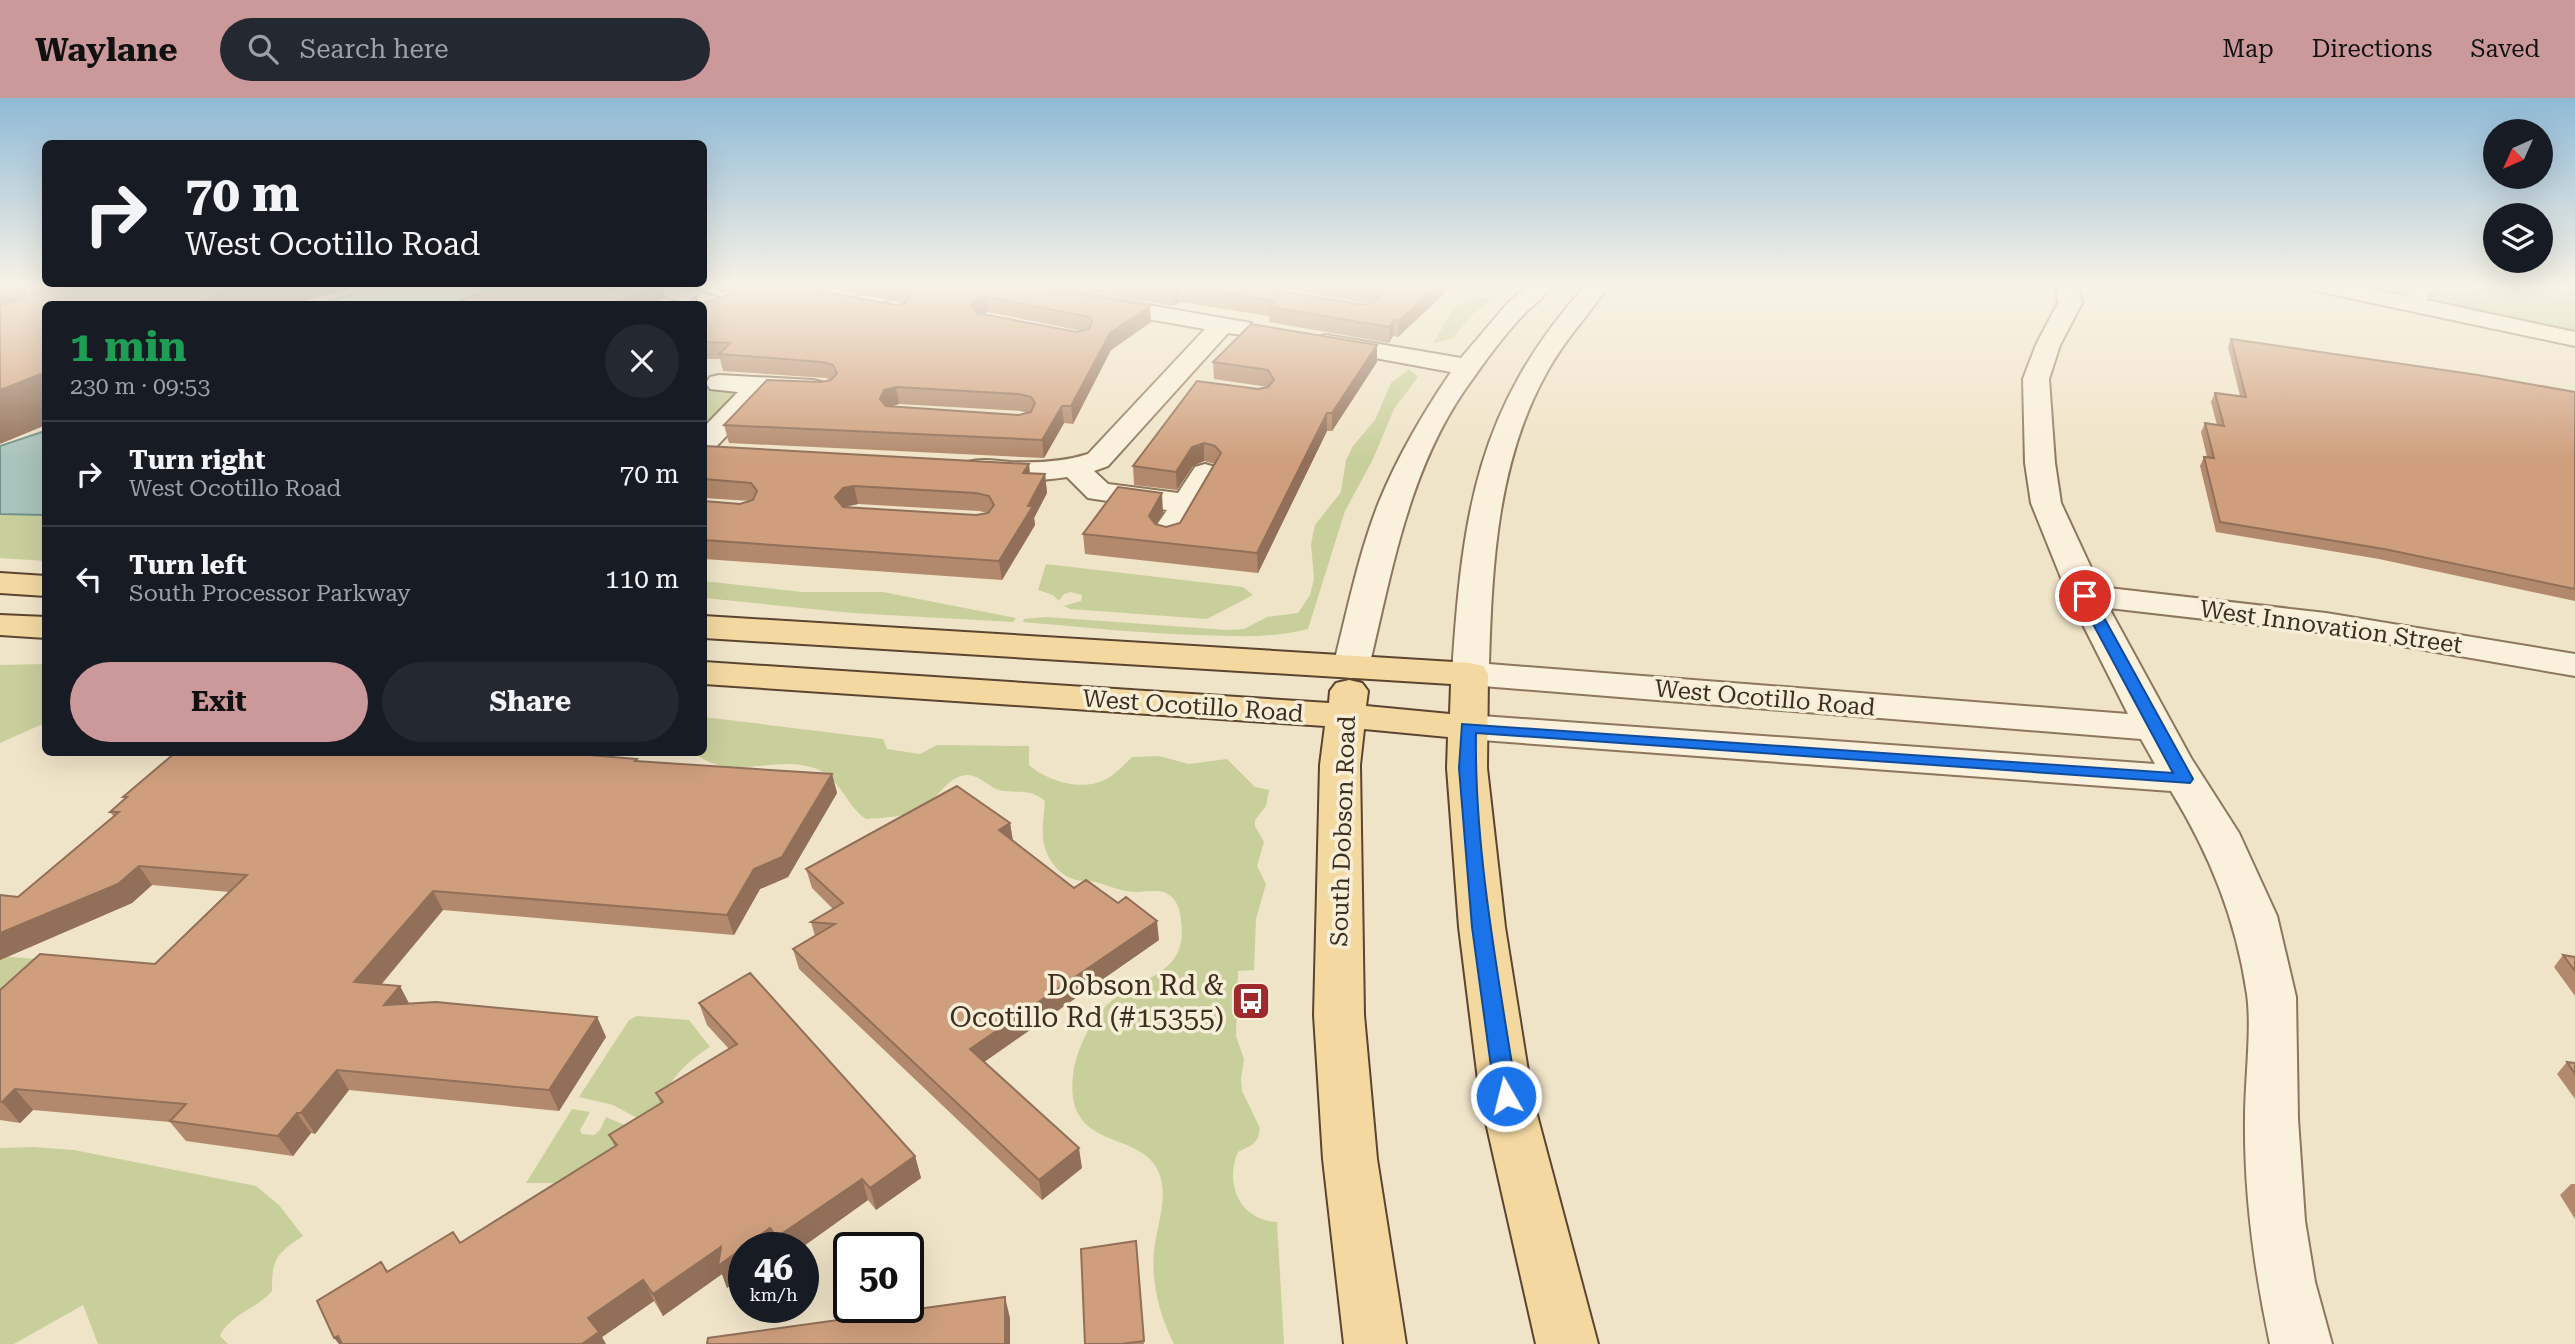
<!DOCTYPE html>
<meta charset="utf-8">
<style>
:root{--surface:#171b24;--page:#242831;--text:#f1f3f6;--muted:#9ea1a6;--line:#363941;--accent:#cc999b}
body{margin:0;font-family:"Roboto Serif",serif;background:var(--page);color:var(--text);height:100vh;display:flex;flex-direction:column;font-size:26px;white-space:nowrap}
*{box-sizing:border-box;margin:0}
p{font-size:23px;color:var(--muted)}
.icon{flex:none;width:38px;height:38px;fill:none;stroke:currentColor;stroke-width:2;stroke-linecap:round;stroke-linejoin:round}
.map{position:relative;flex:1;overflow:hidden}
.panel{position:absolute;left:42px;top:203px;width:665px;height:455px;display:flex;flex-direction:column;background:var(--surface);border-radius:10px;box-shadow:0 7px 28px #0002}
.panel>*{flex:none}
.guide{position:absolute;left:42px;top:42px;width:665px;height:147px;border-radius:10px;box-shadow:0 7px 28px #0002;background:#171b24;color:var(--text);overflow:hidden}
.needle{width:46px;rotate:225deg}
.fabs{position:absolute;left:2483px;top:21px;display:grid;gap:14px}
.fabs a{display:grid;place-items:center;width:70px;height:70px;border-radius:50%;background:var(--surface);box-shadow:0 7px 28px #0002;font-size:35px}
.speed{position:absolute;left:728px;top:1134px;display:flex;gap:14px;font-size:35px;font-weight:700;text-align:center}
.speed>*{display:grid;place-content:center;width:91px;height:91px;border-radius:50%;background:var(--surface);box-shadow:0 7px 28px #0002;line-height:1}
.speed small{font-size:18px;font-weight:400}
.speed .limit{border:4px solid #111;border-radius:10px;background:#fff;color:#111}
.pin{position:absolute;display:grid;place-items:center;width:60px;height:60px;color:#fff;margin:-30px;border:4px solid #fff;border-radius:50%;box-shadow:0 2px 7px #0007}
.me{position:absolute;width:77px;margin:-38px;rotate:352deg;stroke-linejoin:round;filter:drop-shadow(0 0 5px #0008)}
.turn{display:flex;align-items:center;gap:24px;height:147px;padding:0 28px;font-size:32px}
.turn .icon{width:91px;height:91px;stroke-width:2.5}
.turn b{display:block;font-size:49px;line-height:60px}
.round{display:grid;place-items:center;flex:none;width:74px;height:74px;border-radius:37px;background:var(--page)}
.headline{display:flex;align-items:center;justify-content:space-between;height:119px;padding:0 28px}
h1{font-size:42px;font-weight:700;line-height:52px;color:#1e9e55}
.button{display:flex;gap:14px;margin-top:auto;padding:14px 28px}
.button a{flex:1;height:80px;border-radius:42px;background:var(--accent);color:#111;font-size:28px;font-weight:700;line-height:80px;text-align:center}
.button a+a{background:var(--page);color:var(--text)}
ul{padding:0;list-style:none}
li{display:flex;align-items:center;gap:21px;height:105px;padding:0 28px;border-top:2px solid var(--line)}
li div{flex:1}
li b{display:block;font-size:26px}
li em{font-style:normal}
header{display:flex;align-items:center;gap:42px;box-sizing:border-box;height:98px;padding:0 35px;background:var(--accent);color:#111}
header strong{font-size:33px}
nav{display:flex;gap:38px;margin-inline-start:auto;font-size:24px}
.search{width:490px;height:63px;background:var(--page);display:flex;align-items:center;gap:18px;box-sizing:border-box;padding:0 24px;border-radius:38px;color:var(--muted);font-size:26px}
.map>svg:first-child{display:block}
.green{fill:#c9cf9b}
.water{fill:#a9c4bc;stroke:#6f938a;stroke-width:2}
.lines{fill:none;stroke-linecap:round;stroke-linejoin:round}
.minor-casing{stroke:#8d765c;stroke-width:4}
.major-casing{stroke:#5b4430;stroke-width:4}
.minor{fill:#faf1dc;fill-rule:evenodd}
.major{fill:#f3d9a0;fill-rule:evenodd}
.wall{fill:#b2896c;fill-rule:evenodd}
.shaded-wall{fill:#916f58}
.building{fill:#cf9f7d;stroke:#916f58;stroke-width:2;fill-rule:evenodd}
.route{fill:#1a73e8;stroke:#114b97;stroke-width:2}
.labels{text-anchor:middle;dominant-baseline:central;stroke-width:7;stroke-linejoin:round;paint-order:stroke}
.street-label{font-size:24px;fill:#3d2e20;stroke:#f7eed8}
.near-poi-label{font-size:28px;fill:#3d2e20;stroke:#f7eed8;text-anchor:end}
</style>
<header>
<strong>Waylane</strong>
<div class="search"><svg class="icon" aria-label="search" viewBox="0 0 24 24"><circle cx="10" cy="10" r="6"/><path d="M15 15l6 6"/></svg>Search here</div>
<nav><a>Map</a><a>Directions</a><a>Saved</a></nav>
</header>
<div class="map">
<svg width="2575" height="1246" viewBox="0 0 2575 1246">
<rect width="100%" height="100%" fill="#f0e4c8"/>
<path class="green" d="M2287,187H2575V249Z
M1473,200H1493L1472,217L1452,241L1433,245L1455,208Z
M1409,271L1418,279L1394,311L1373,361L1345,413L1308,531C1267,541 1237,538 1195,537C1138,535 1080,529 1023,524L1024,521L1047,519L1227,532L1244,531L1267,519L1298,515L1310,497L1314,481L1311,446L1315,427L1341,394L1346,362L1353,348L1375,322L1391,285Z
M704,288L722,289L738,295L704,330Z
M0,416L45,417V463L0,460Z
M1046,466L1243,489L1253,497L1207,521L1070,511L1064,508L1081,503L1082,497L1071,494L1064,496L1059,503L1053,497L1038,492Z
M704,483L802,494H883L1016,520L1013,524L852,515L704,500Z
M45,566V625L0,645V567Z
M704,619L883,641L887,651L920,656L937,647L1029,648V667C1046,682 1079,693 1102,683C1114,678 1123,668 1132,659L1159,658L1189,666L1227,661L1255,689L1269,692L1266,708L1255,722V728L1264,744L1257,768L1266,786L1256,821L1254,872L1238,873L1236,938L1244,961L1241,981L1242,993L1260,1030L1258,1040L1252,1047L1238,1054C1224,1086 1240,1122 1277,1124L1284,1246H1174C1160,1219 1151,1185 1154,1154C1156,1129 1169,1100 1159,1075C1142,1030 1064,1056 1073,977C1075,955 1089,926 1104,910C1135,876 1193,882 1180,816C1179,807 1174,799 1166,795C1158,791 1143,794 1135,794C1120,793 1112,789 1099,785C1091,782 1081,784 1073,781C1058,776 1047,761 1044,746C1041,733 1044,716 1045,703C1031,691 1021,695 1005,693C989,692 981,676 966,677C947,678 936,704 919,712C903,719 884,720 866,721C845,707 841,679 814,670C775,656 730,685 695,655L704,654Z
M0,858L48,862L0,896Z
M637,918L689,922L710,949C688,963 668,980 662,1008L639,1021L613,1007L579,999L629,922Z
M572,1011L590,1014L580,1032L582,1036L594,1037L600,1032L606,1019L627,1028L634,1038L559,1085H526Z
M33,1049L74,1052L256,1088L279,1107L303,1138C276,1156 272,1160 272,1193C257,1211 230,1216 220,1238L228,1246H98L83,1207L14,1246H0V1050Z"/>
<path class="water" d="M385,187H557L478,206H318Z
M45,333V417L0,416V348Z"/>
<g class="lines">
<g class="minor-casing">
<path id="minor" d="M653,187H676L725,202L729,207L725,212L717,214L704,210V206H691L654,195L651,190Z
M881,187H909L906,192L869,211H853L849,206L853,201Z
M984,187H1034L1251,225L1254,230L1251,235L1242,237L1228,235L1108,368L1094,373L1108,386L1178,395L1195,369L1205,366L1215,369L1220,375L1183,435L1172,437L1161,435L1156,428L1167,412L1088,400L1067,379C1035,384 999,384 968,376L963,370L968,364C982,360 997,363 1011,364C1038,365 1063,364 1088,356L1205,231L995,194L987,192Z
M1529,187H1553C1545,199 1533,207 1523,217C1505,236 1488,259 1474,279C1410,364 1393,468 1369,569L1364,577L1351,580L1338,577L1333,569C1347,514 1358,457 1379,404C1398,358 1423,315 1451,274L1326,251L1317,249L1314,244L1317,239L1326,237L1461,260L1507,206Z
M1586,187H1609C1589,217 1564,242 1547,274C1497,363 1492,467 1489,566L2128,616L2068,497L2031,405L2025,365L2023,281L2036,247L2058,205L2056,187H2078L2082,205L2060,247L2049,281L2055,365L2061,405L2100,489L2326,515L2575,556V578L2326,535L2109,510L2191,660L2239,735L2277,818L2296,899L2298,1021L2305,1123L2315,1184L2332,1246H2270C2254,1171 2244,1096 2245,1019C2245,983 2252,930 2247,896C2236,821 2210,757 2171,693L1468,641L1454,637L1449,629L1454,621L1468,617L2155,666L2141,641L1470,587L1457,584L1452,576C1462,418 1476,309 1586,187Z
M2310,187H2353L2405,198L2415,187H2438L2426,202L2575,234V248L2321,194L2313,192Z
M719,277L813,282L822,284L826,290L822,296L813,298L767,295L714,351L704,354V329L738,294L710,291L706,285L710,279Z"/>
</g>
<g class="major-casing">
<path id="major" d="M0,475L46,478V498L0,495Z
M0,517L46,519V540L0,537Z
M704,518L1470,565L1483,568L1488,576L1487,670L1505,829L1532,998L1598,1246H1536L1480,998L1459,829L1447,670L1448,639L1364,631L1360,667L1364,917L1377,1061L1406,1246H1344L1323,1061L1314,917L1320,667L1325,628L704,586V564L1329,605L1330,593L1336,585L1349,582L1362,585L1368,593L1366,608L1450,616L1451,586L704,540Z"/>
</g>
<use href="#minor" class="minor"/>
<use href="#major" class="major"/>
</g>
<path class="wall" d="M757,187H1026L1151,224L1111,252L1073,326L1064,325L1044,360L729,345L724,327L821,284L831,282L826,280L723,273L720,261H704V206H686L697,197L699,205L701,206ZM828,190L903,205L896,207L819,192ZM988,214L1082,233L1077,234L981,216ZM899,306L1021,313L1027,315L1019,317L891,308Z
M1049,187H1446V194L1398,239L1393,238L1389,245L1269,224V218L1180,204L1173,208ZM1282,190L1369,206L1364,207L1275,192Z
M2231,241L2575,294V503L2379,461L2216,434L2200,368L2204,359H2207L2201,334L2205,325L2217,327L2211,304L2215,295L2240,298L2228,249Z
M1377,247V264L1332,333H1327L1258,475L1085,456L1083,436L1163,414L1156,426L1166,429L1180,425L1215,366L1204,363L1193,368L1177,392L1134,387L1133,368L1268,289L1214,281L1213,264Z
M704,349L1045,376L1047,395L1034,420L1035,427L1002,482L704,461V403L740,406L751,403L704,400ZM858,406L979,413L988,415L976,417L846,409Z
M637,661L638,663L832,676L837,695L788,779L760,791L734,837L443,812L381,887L410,906L597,919L606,939L559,1013L349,992L315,1036L311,1035L293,1058L186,1043L170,1024L33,1012L20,1025L0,1022V892L155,866L229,794L152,787L132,805L0,862V797L18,799L114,719L110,714L125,701L123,699Z
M1010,725L1013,743L1074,790L1159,842L984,964L1082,1070L1042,1102L799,871L793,851L815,838L811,824L833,811L812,790L806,771Z
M2563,857L2575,859V898L2554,869Z
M699,905L915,1058L921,1080L876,1112L868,1102L801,1150H744L727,1190L722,1176L663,1218L654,1203L602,1239L339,1246L381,1164L388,1173L460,1145L615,1049L609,1037L661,1006L656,995L729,951L707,927Z
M2567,964L2575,965V1001L2557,976Z
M2571,1086H2575V1121L2560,1097Z
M1136,1143L1144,1246H1085Z"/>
<path class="shaded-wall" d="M6,187H29L46,217L0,232V188Z
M224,187H360L297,206H193Z
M601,187H641L609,198L599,189Z
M657,187H662L666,200L652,206H611Z
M717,187H748L720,196Z
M811,187H828V190L819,192L813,200Z
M1267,187H1282V190L1273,192Z
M1438,187H1446V194L1398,239L1399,223Z
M1179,188L1180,204L1173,208V192Z
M986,199L988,214L979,216L973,224L971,208L977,201Z
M1150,208L1151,224L1111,252L1073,326L1071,308L1110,235Z
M1394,222L1393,238L1389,245L1390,229Z
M1377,247V264L1332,333V315Z
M46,274V327L0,346V292Z
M896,289L899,306L887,310L880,301L884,292Z
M1062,308L1064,325L1044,360L1042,342Z
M1327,315V333L1258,475L1257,455Z
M1204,345V363L1193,368L1177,392L1176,374L1192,349Z
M1029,366L1031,384L1023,375Z
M1045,376L1047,395L1034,420L1035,427L1002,482L999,463Z
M854,388L858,406L847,408L839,418L835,399L843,390Z
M1162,395L1163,414L1150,438L1149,418Z
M832,676L837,695L788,779L760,791L734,837L727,817L754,771Z
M1010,725L1013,744L999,732Z
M139,768L152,787L132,805L0,862V835Z
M433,793L443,812L366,904L354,884Z
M1157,823L1159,842L974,971L970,951Z
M400,888L411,909L384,907Z
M597,919L606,939L559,1013L549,992Z
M337,972L349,992L315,1036L301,1015Z
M15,991L33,1012L20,1025L2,1004Z
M297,1015L311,1035L293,1058L278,1038Z
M1079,1050L1082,1070L1042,1102L1039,1082Z
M915,1058L921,1080L876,1112L870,1090Z
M862,1081L868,1102L801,1150H781L777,1139Z
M770,1130L777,1150H744V1178L727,1190L722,1176L663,1218L653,1196L721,1149Z
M643,1182L654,1203L602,1239L606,1246H582L588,1220Z
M1005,1199L1010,1220V1246H1005Z
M338,1238L344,1246H339L334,1240Z"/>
<path class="building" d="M26,187H230L232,188L211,194L219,196L193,206H46V274L0,292V207L25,201Z
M502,187H601L599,189L609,193L649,187H657L611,206H452Z
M757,187H812L816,192L896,207L905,205L910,199L906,191L887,187H1026L1150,208L1110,235L1071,308H1062L1042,342L724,327L767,282L821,284L831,282L837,275L833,267L822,264L719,256L730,245L704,244V206H686L697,197V203L701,206ZM986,199L1089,219L1092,223L1089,231L1077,234L977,215L971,208L977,201ZM896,289L1019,296L1031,299L1035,305L1031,314L1019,317L886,308L880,301L884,292Z
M1139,187H1269L1273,192L1364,207L1373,205L1379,199L1375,191L1352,187H1438L1399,223L1394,222L1390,229L1269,209L1274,203L1179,188L1173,192Z
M1251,226L1377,247L1332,315H1327L1257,455L1083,436L1118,389L1162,395L1149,418L1155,426L1166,429L1180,425L1221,355L1215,348L1204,345L1192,349L1176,374L1133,368L1197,283L1258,291L1268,289L1274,282L1268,272L1213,264Z
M2231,241L2478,277L2575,294V491L2384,451L2220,424L2204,359L2214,360L2205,325L2224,328L2215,295L2246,299Z
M705,348L1029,366L1023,375L1045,376L1028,408H1033L999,463L704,442V403L740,406L753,402L757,393L751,385L704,381V349ZM854,388L976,395L989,398L994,407L988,415L976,417L843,409L835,399L843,390Z
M176,654H554L637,661L635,663L832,676L782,759L754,771L727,817L433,793L354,884L400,888L384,907L436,904L597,919L549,992L337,972L301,1015H297L278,1038L170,1023L186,1006L15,991L2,1004H0V892L40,856L155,866L247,777L139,768L118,786L0,835V797L18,799L119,714H110L127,699H123Z
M957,688L1010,725L999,732L1074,790L1086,782L1118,805L1126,799L1157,823L970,951L1079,1050L1039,1082L793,851L835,826L811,824L843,805L806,771Z
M2563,857L2575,859V873Z
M750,875L915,1058L870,1090L862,1081L777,1139L770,1130L718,1168L721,1149L653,1196L643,1182L588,1220L599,1234L582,1246H342L338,1238L334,1240L317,1203L381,1164L387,1174L453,1134L460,1145L617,1047L609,1037L663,1004L656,995L737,946L699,905Z
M2567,964L2575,965V976Z
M1136,1143L1144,1243L1121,1246H1085L1081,1151Z
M1005,1199V1246H707L708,1240Z"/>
<linearGradient id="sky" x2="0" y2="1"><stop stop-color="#8fbad6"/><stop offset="0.52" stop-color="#f8f3e6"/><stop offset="1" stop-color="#f8f3e6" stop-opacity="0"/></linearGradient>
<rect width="2575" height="361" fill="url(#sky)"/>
<path class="route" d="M2085,493L2092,498L2193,681L2190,685L1476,635C1474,753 1499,881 1517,998L1514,1004L1506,1007L1498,1004L1495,998L1472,829L1459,670L1462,626L2173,675L2078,498Z"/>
<defs>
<g id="bus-square" transform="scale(2.0125)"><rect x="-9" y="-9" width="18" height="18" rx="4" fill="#9e2a2b" stroke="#f7eed8"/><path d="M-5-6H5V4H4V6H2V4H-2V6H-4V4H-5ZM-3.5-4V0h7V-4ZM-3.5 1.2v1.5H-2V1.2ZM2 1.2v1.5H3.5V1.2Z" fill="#fff"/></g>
</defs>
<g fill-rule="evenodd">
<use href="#bus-square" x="1251" y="903"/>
</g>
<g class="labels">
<g class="street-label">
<text transform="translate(2331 529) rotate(8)">West Innovation Street</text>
<text transform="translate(1765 600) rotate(5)">West Ocotillo Road</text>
<text transform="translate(1193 608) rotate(4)">West Ocotillo Road</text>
<text transform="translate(1343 733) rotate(-88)">South Dobson Road</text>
</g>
<g class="near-poi-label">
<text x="1224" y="887">Dobson Rd &amp;<tspan x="1224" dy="32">Ocotillo Rd (#15355)</tspan></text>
</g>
</g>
</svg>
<div class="fabs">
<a><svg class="needle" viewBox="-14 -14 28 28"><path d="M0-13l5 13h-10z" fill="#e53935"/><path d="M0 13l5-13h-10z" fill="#9ea1a6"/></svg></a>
<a><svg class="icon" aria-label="layers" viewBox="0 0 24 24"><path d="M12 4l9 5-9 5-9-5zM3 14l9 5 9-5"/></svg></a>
</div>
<div class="speed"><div>46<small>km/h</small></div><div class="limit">50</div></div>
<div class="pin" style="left:2085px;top:498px;background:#d93025"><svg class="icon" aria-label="arrive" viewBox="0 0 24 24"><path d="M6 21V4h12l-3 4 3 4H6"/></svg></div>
<svg class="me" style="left:1506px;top:998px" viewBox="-20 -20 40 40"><circle r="17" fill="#1a73e8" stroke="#fff" stroke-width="3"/><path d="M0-11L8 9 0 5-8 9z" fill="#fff"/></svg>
<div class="guide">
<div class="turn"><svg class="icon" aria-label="right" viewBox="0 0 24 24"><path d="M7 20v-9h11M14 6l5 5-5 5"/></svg><div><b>70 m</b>West Ocotillo Road</div></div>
</div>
<section class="panel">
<div class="headline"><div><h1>1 min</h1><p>230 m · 09:53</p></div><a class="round"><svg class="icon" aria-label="close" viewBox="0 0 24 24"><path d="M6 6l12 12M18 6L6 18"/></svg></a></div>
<ul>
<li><svg class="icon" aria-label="right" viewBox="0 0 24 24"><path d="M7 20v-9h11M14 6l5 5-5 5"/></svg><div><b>Turn right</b><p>West Ocotillo Road</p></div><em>70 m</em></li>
<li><svg class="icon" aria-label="left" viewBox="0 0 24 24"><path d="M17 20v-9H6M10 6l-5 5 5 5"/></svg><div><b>Turn left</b><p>South Processor Parkway</p></div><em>110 m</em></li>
</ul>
<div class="button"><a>Exit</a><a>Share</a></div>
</section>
</div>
